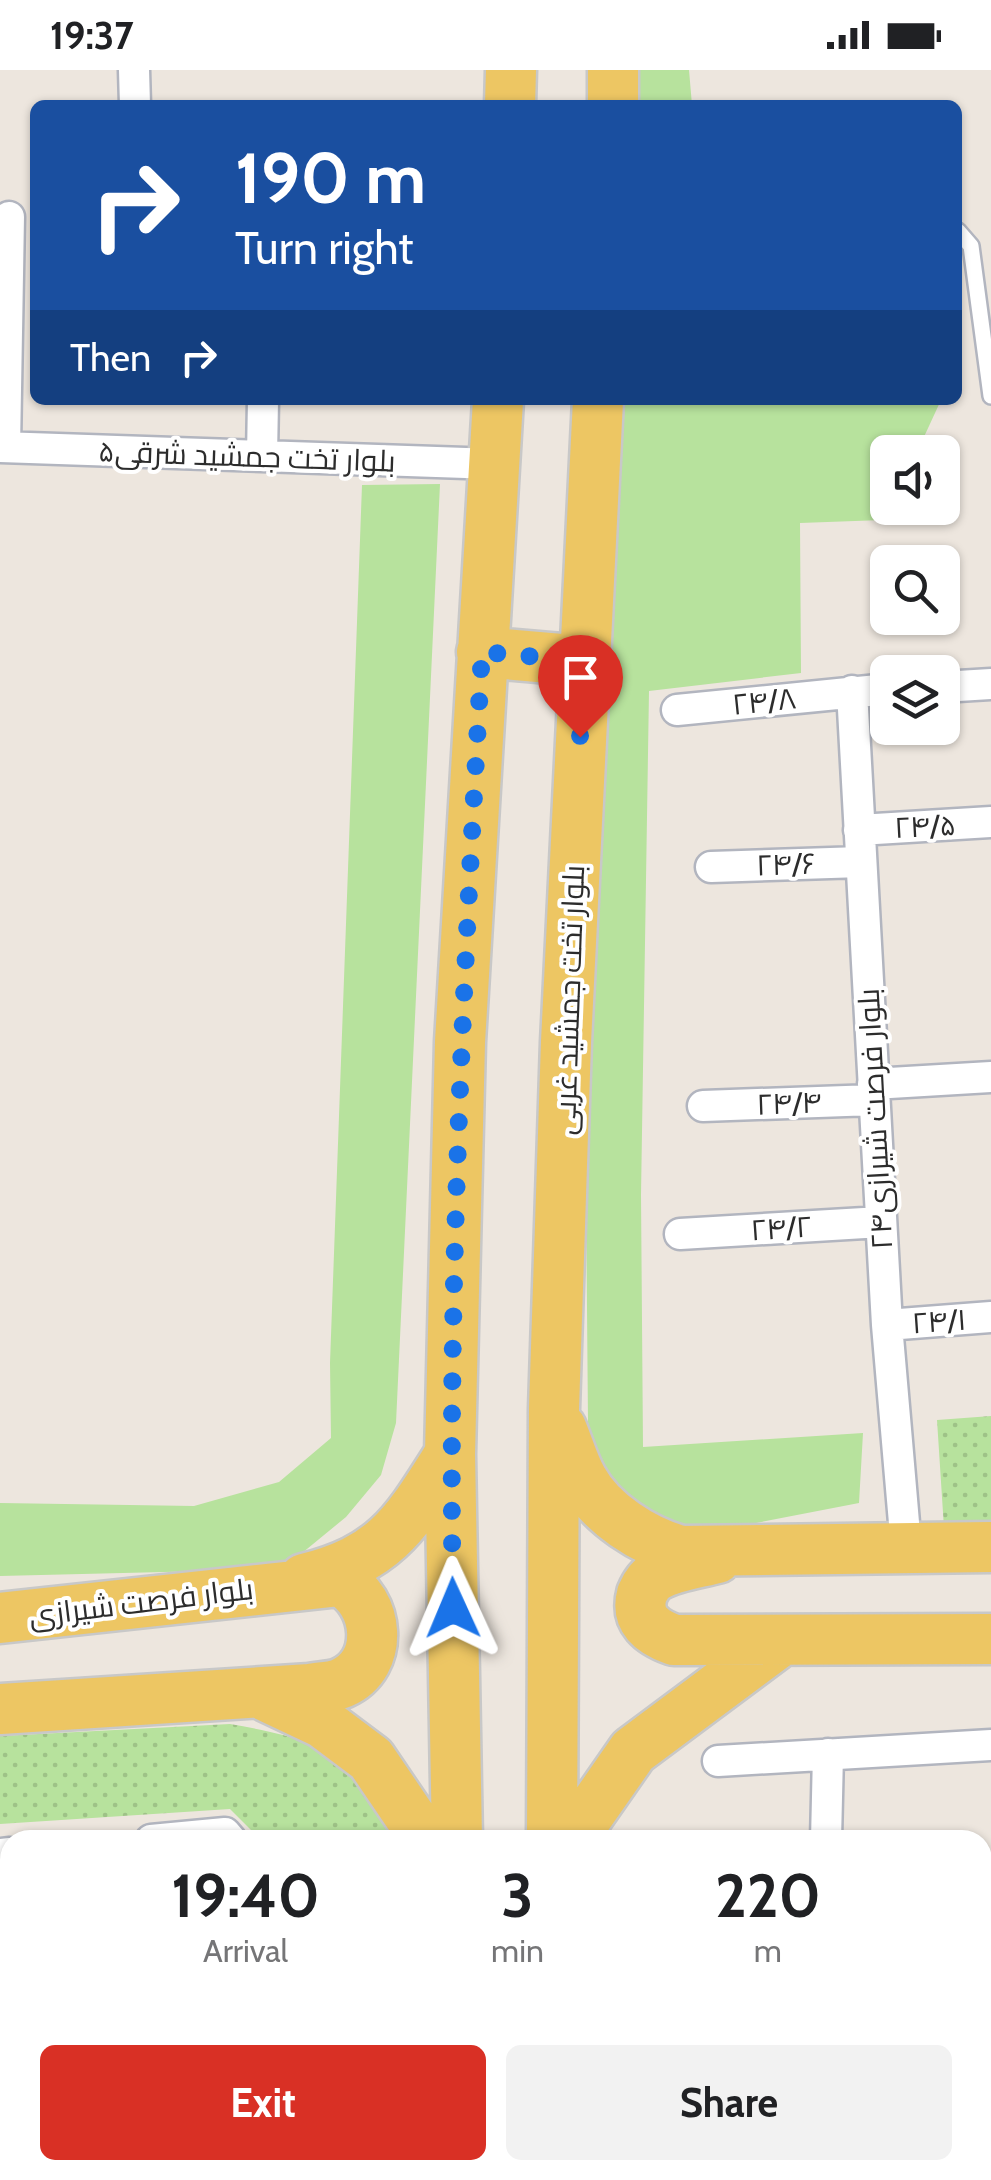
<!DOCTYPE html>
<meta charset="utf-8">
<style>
:root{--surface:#fff;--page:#f2f2f2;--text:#202124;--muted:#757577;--accent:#d93025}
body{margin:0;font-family:Cabin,Cairo,sans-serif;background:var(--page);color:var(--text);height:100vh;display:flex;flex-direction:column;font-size:38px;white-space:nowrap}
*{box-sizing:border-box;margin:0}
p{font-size:32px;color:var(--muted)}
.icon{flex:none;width:55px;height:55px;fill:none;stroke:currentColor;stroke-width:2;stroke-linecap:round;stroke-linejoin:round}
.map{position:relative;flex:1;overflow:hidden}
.panel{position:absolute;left:0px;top:1760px;width:992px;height:350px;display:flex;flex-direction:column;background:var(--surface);border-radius:30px 30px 0 0;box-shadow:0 2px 8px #0004}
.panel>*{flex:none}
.guide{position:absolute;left:30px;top:30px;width:932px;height:305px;border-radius:15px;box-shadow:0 2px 8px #0004;background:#1a4fa0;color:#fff;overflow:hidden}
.controls{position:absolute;left:870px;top:365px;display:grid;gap:20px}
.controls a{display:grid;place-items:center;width:90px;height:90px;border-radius:15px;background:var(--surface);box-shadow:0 2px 8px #0004;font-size:50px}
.pin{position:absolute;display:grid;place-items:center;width:85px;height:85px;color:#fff;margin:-102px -42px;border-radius:50% 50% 50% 0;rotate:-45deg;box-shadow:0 0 10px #0007}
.pin .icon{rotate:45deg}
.me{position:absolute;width:110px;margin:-55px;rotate:359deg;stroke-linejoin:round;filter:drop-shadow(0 0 8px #0008)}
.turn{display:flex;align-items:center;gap:35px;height:210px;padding:0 40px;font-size:45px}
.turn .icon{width:130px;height:130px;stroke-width:2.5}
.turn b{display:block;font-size:70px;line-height:85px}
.then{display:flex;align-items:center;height:95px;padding:0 40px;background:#0003;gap:20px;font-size:38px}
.eta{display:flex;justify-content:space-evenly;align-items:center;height:170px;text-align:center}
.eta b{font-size:60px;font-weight:800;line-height:70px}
.button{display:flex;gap:20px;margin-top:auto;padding:20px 40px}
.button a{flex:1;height:115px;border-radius:15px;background:var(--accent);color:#fff;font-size:40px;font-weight:800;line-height:115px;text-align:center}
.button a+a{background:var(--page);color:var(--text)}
.status{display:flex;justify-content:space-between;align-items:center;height:70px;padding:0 50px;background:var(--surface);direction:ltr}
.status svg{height:28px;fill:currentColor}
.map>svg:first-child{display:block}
.grass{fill:#b7e29d}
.park{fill:url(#park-dots)}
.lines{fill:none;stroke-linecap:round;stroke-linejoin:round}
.service-casing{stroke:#b2b5bf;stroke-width:20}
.minor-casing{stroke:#b2b5bf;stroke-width:35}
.primary-casing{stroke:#c8c8c8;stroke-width:55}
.service{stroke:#fff;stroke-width:15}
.minor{stroke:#fff;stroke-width:30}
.primary{stroke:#edc663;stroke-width:50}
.route{stroke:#1a73e8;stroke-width:18;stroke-dasharray:0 32.4}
.labels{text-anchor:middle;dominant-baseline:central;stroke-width:8;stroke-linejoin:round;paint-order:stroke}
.street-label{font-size:30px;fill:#2c2c2c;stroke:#fff}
</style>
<div class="status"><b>19:37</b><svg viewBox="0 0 49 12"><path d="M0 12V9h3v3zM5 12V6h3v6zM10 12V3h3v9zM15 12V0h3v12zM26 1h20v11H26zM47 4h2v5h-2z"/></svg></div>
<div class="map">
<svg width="991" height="2110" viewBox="0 0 991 2110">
<defs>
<pattern id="park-dots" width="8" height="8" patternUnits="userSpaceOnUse" patternTransform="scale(2.5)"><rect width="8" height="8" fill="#b7e29d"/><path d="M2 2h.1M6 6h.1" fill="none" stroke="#9ec287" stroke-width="1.8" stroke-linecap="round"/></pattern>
</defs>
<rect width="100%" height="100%" fill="#ede6de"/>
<path class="grass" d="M639,0H689L692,35H639Z
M625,330H941L917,382H888V438H911L910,449L800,453L801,603L649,621L641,1125L643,1377L863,1363L859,1433L735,1457L675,1456L635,1440L606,1407L588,1353L585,1007Z
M440,414L396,1353L381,1405L346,1447L296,1488L246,1500L0,1506V1433L194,1436L279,1412L331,1368L330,1293L362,415Z"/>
<path class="park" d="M991,1346V1455L944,1458L937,1350Z
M230,1654C280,1663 328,1671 363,1711C377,1728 388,1751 400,1770H261L230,1739L0,1754V1666Z"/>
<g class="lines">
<g class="service-casing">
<path id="service" d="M958,161L971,176L991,326"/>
</g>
<g class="minor-casing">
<path id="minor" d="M134,0L135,35
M0,377L495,394
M5,377L9,147
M262,386L263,330
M942,617L991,614
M852,621L887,1255L906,1476
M677,640L888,619
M859,760L991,752
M711,797L861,792
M873,1014L991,1007
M703,1036L874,1030
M680,1164L881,1152
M887,1255L991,1247
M718,1691L991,1675
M151,1770L225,1763L231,1770
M826,1770L828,1684
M0,1784L10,1783
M153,2110V2100
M382,2110V2100
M819,2110V2100"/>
</g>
<g class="primary-casing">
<path id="primary" d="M510,35L511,0
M613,35V0
M482,582L584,591
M561,1358C568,1374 573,1393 582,1409C601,1444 644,1471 681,1481L991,1477
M717,1488C698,1493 673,1496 656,1506C649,1510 645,1517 642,1524C635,1550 652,1562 674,1570L991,1569
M304,1509C388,1488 406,1453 450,1384
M0,1548L340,1511C380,1531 385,1594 342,1613C333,1617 320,1617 310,1619L0,1639
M262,1624L323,1653L371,1689L426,1770
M457,1770L450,1384L460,972L498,330
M552,1770L554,1339L566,972L598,330
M571,1770L633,1681L782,1570
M553,2100V2110
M457,2110V2100"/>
</g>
<use href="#service" class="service"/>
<use href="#minor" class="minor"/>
<use href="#primary" class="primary"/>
</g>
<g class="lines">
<path class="route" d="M453,1538C447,1219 464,900 482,582L584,591L580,667"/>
</g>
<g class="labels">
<g class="street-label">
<text transform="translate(247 386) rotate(2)">بلوار تخت جمشید شرقی۵</text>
<text transform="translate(764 631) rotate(-6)">۲۴/۸</text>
<text transform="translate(925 756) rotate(-3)">۲۴/۵</text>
<text transform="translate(786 794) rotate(-2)">۲۴/۶</text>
<text transform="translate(569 930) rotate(-88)">بلوار تخت جمشید غربی</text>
<text transform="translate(789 1033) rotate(-2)">۲۴/۴</text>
<text transform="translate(875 1049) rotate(-93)">بلوار فرصت شیرازی۲۴</text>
<text transform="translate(781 1158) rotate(-4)">۲۴/۲</text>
<text transform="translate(939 1251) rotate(-4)">۲۴/۱</text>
<text transform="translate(141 1532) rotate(-7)">بلوار فرصت شیرازی</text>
</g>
</g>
</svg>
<div class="controls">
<a><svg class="icon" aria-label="sound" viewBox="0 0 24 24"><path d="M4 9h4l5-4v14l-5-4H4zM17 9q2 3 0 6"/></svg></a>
<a><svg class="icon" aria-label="search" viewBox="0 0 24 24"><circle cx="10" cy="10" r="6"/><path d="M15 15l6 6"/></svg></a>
<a><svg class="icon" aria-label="layers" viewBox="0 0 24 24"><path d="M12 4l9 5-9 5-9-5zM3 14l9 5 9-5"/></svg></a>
</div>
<div class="pin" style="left:580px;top:667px;background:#d93025"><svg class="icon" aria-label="arrive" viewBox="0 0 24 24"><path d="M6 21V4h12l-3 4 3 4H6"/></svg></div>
<svg class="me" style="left:453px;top:1538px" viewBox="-20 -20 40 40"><path d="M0-17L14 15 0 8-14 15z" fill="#1a73e8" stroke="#fff" stroke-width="4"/></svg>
<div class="guide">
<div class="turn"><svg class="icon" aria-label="right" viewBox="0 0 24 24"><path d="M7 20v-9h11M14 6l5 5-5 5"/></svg><div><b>190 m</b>Turn right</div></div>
<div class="then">Then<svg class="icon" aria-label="right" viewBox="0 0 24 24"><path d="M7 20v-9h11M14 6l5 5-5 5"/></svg></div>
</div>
<section class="panel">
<div class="eta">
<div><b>19:40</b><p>Arrival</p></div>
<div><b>3</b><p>min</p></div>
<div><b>220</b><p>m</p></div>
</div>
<div class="button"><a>Exit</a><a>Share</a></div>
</section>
</div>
